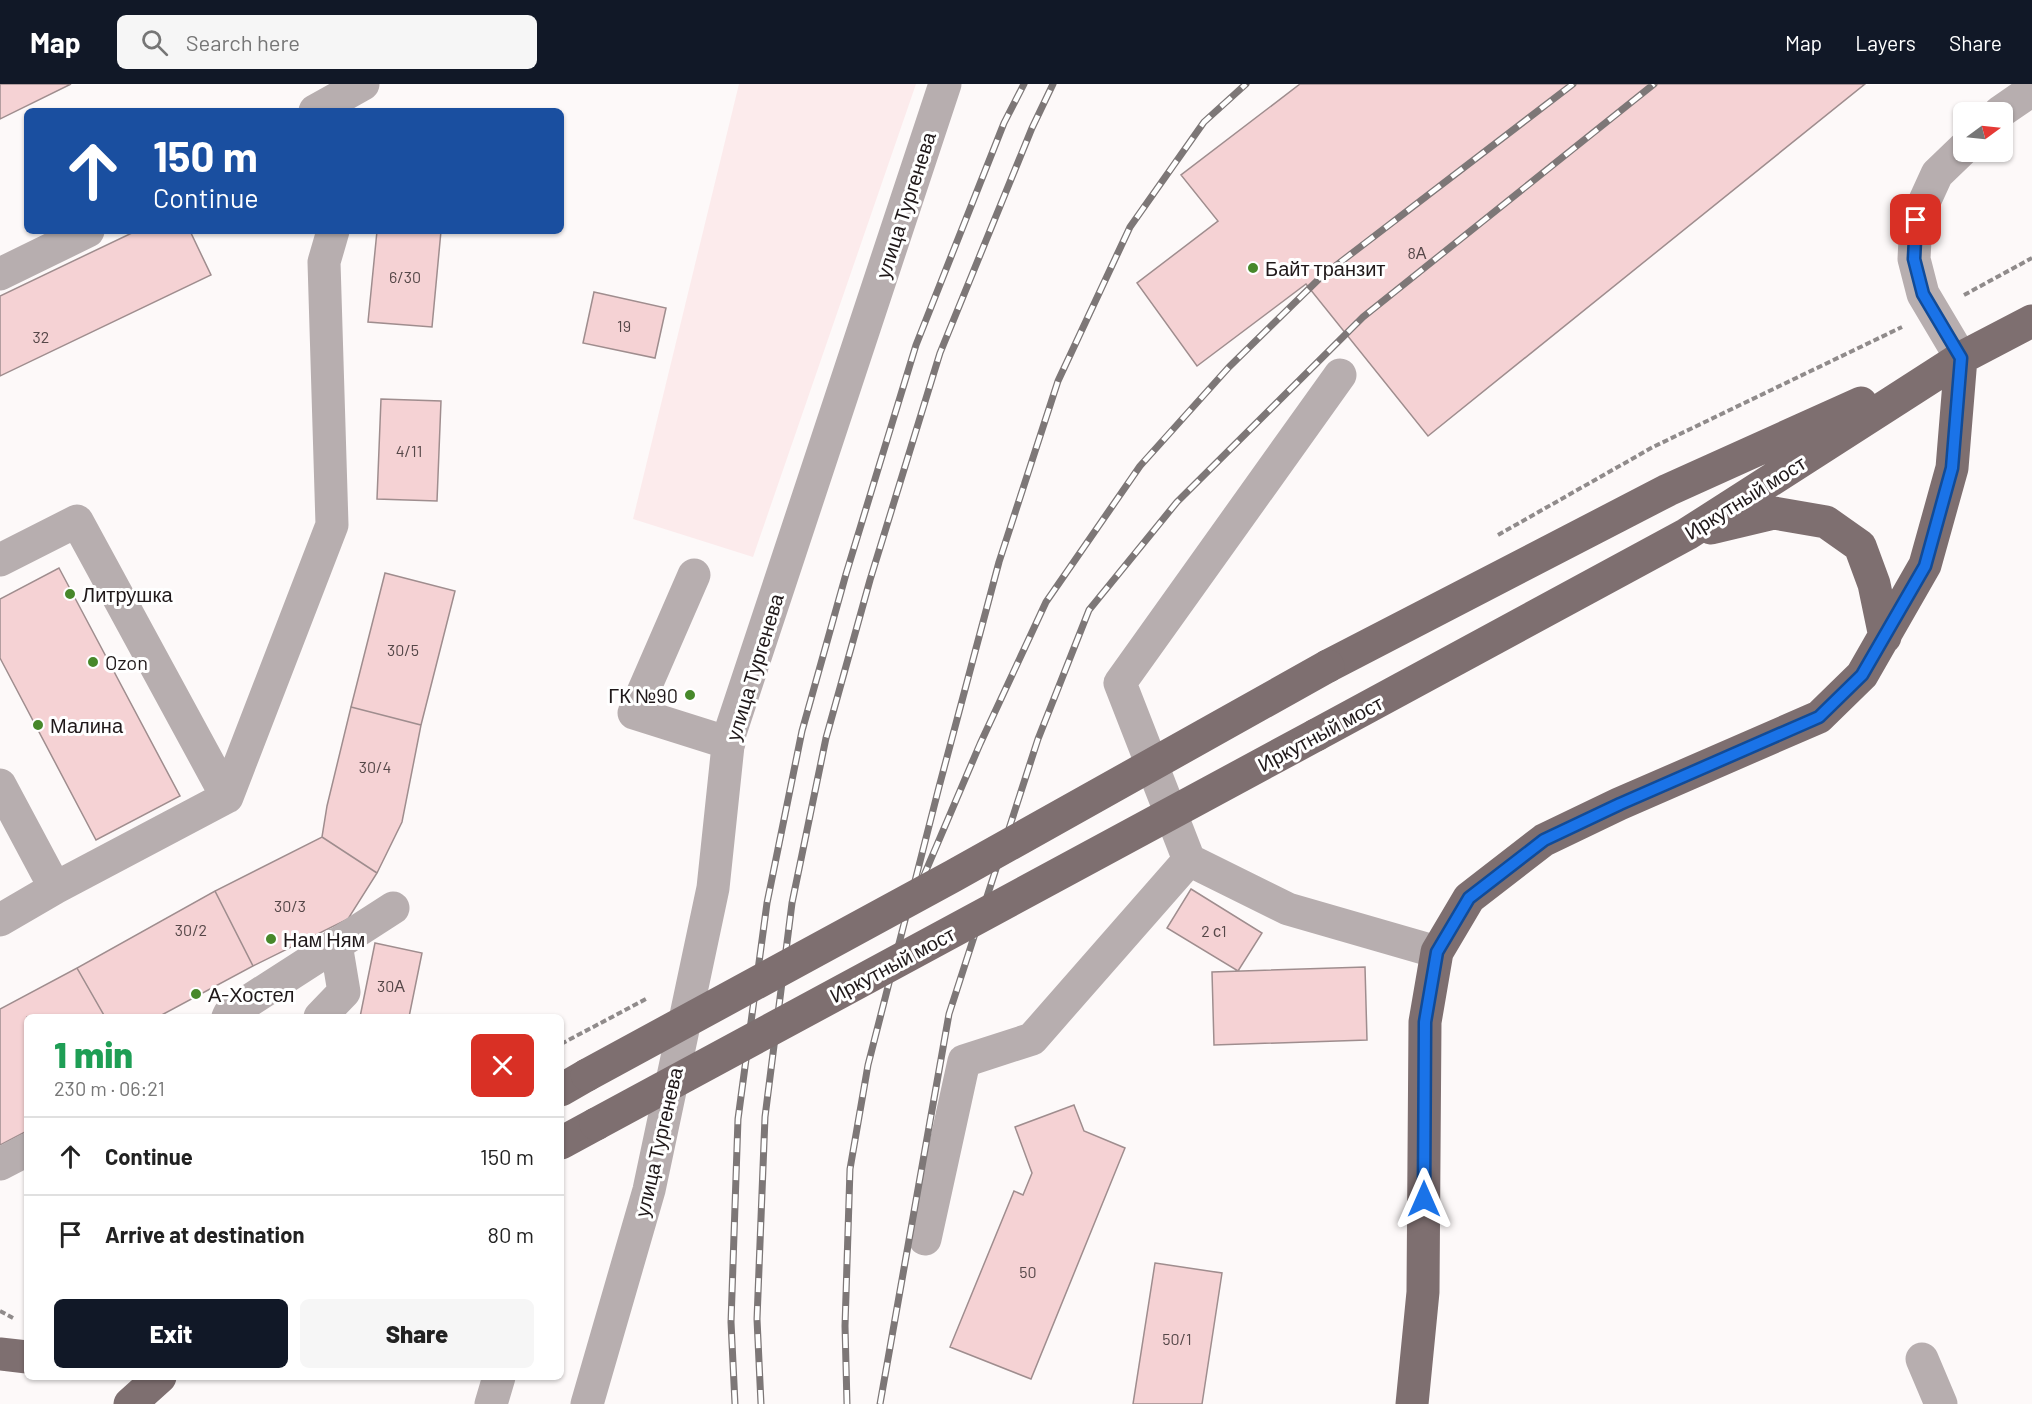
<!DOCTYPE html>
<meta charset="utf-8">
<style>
:root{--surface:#fff;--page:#f6f6f6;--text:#222;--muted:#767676;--line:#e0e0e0;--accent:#111827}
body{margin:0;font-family:Barlow,sans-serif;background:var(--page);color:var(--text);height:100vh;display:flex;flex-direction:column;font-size:22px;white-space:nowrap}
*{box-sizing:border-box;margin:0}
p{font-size:20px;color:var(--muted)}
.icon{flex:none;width:33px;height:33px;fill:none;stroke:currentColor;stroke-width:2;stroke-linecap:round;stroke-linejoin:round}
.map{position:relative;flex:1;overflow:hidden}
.drawer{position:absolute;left:24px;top:930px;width:540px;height:366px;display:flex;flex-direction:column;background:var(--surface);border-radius:9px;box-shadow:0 2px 4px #0004}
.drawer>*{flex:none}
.guide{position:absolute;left:24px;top:24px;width:540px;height:126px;border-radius:9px;box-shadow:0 2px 4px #0004;background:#1a4fa0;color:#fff;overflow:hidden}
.needle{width:39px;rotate:75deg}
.buttons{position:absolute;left:1953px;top:18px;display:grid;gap:12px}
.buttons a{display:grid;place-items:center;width:60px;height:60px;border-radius:9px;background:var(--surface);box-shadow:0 2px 4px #0004;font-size:30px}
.pin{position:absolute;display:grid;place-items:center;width:51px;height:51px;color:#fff;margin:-26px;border-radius:12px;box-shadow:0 3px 9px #0006}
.me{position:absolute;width:66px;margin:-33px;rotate:0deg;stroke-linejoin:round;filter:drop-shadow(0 0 4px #0008)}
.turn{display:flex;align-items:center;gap:21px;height:126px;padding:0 30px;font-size:27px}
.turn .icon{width:78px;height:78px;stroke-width:2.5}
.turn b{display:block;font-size:42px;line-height:51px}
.round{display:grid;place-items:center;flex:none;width:63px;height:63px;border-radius:9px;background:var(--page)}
.summary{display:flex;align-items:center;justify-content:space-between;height:102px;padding:0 30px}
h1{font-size:36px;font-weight:800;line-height:45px;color:#1e9e55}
.cta{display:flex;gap:12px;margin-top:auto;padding:12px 30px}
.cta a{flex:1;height:69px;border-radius:9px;background:var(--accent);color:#fff;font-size:24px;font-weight:800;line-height:69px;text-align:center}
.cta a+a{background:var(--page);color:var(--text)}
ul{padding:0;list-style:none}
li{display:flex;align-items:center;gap:18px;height:78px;padding:0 30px;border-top:2px solid var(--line)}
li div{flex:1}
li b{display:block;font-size:22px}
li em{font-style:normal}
header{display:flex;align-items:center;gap:36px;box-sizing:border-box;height:84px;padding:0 30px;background:var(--accent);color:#fff}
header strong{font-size:28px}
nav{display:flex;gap:33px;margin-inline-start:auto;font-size:21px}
.search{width:420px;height:54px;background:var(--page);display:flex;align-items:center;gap:15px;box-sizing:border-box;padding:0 21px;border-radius:9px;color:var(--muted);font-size:22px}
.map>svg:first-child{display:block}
.built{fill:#fcebec}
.building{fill:#f5d2d4;stroke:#9f8d8e;stroke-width:1.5}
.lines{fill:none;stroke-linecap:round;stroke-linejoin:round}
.path{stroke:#908b8b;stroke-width:4;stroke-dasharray:6 3;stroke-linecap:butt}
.minor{stroke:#b7aeaf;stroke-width:33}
.major{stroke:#7e6f70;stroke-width:33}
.rail-casing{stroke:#7d7777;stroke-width:7}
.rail{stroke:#fff;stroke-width:4.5;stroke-dasharray:14;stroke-linecap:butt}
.major-bridge{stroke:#7e6f70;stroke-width:33}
.route-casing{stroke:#114b97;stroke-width:15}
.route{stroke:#1a73e8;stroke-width:10}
.poi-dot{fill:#47882a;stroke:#fff;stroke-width:2}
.labels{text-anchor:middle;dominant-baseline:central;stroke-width:6;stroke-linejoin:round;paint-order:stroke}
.number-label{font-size:16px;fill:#554748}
.street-label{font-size:20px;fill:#20191a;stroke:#fff}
.poi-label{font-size:20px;fill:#20191a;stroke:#fff;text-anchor:start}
</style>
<header>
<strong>Map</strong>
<div class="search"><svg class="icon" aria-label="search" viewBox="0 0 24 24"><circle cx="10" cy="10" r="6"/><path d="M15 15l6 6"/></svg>Search here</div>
<nav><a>Map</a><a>Layers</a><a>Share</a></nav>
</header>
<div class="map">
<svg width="2032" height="1320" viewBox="0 0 2032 1320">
<rect width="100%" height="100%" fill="#fdf9f9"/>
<path class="built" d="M739,0H916L753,473L633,435Z"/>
<path class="building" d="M0,0H71L0,35Z
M1300,0H1865L1428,352L1306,200L1197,282L1137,199L1218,137L1181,91Z
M136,147H190L211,191L0,292V212Z
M377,147H441L432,243L368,238Z
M594,208L666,224L655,274L583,259Z
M381,315L441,317L437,417L377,415Z
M59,484L180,712L96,756L0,574V515Z
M385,489L455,507L421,641L351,623Z
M351,623L421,641L402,738L377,789L322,753L327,722Z
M322,753L377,789L348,835L253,882L215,807Z
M1191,805L1262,849L1238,887L1167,844Z
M215,807L253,882L158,933H105L77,884Z
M375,859L422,869L409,933H360Z
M1365,883L1367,956L1214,961L1212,888Z
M77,884L105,933H27V1047L0,1061V925Z
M1074,1021L1084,1047L1125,1064L1031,1295L950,1263L1014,1107L1023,1111L1032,1089L1015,1043Z
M1155,1179L1222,1189L1202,1320H1133Z"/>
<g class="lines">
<path class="path" d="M1964,211L2032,174
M1498,451L1653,363L1902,243
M561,960L646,915
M0,1227L13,1234"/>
<path class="minor" d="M315,27L363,0
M2000,28L2032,6
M0,190L88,147
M1961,274L1923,210L1914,175L1916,136L1937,90L1964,64
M0,476L77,437L227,713L55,804L0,836
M694,491L634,629L729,659
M0,701L55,804
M227,713L332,441L324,178L333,147
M1189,776L1120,599L1340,291
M228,933L230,929L393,824
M320,933L344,908L336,860
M0,1080L27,1066
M925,1155L964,977L1032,955L1189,776L1288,825L1437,868
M1922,1275L1941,1320
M491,1320L499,1293
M587,1320L649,1106L713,804L729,652L945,0"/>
<path class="major" d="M1711,444L1774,429L1826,438L1860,462L1874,500L1885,553
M1328,582L1668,406L1861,319
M1316,651L1687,450L1961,274L2032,237
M561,1006L587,991
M561,1059L596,1040
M0,1270L27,1273
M130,1320L160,1293
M1412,1320L1423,1208L1425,938L1437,868L1469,814L1544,756L1619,720L1819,633L1862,591L1925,481L1952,384L1961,274"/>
<g class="rail-casing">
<path id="rail" d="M922,796L980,660L1046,518L1140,382L1229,283L1321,193L1573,0
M735,1320L731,1238L738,1035L767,819L802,647L846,490L916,261L1004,39L1024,0
M761,1320L757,1235L765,1033L792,819L826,654L870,496L940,269L1032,44L1053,0
M847,1320L845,1242L850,1085L868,981L939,703L999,478L1058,297L1130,143L1204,38L1246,0
M880,1320L949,930L1038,655L1089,526L1177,418L1363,233L1654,0"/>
</g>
<use href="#rail" class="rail"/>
<path class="major-bridge" d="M587,991L953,792L1328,582
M596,1040L1316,651"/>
</g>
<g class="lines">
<g class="route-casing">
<path id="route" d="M1424,1115L1425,938L1437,868L1469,814L1544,756L1620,720L1819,633L1862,591L1925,482L1952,384L1961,274L1923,210L1914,175L1916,136"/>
</g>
<use href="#route" class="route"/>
</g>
<g class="poi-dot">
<circle cx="1253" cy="184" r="6"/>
<circle cx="70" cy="510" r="6"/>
<circle cx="93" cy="578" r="6"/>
<circle cx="690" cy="611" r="6"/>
<circle cx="38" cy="641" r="6"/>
<circle cx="271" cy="855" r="6"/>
<circle cx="196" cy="910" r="6"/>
</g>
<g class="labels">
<g class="number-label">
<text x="1417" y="168">8А</text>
<text x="405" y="192">6/30</text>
<text x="624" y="241">19</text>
<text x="41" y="252">32</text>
<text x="409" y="366">4/11</text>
<text x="403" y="565">30/5</text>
<text x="375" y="682">30/4</text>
<text x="290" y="821">30/3</text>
<text x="191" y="845">30/2</text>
<text x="1214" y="846">2 с1</text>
<text x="391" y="901">30А</text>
<text x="1028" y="1187">50</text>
<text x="1177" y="1254">50/1</text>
</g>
<g class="street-label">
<text transform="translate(905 121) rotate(-72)">улица Тургенева</text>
<text transform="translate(1745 413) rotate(-32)">Иркутный мост</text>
<text transform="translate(754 583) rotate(-73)">улица Тургенева</text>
<text transform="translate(1320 649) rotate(-28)">Иркутный мост</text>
<text transform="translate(892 880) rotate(-28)">Иркутный мост</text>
<text transform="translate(658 1058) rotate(-77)">улица Тургенева</text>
</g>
<g class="poi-label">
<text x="1265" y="184">Байт транзит</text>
<text x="82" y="510">Литрушка</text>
<text x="105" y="578">Ozon</text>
<text x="678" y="611" text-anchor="end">ГК №90</text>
<text x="50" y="641">Малина</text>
<text x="283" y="855">Нам Ням</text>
<text x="208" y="910">А-Хостел</text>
</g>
</g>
</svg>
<div class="buttons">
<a><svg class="needle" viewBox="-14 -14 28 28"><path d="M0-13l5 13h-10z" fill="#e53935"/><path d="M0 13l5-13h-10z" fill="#767676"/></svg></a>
</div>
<div class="pin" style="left:1916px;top:136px;background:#d93025"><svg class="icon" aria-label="arrive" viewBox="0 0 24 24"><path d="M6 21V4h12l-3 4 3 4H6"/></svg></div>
<svg class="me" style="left:1424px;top:1115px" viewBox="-20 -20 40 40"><path d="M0-17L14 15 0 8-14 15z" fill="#1a73e8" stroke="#fff" stroke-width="4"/></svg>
<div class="guide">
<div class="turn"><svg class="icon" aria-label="ahead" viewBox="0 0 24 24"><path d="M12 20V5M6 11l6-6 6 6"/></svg><div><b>150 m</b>Continue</div></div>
</div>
<section class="drawer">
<div class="summary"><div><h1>1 min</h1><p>230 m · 06:21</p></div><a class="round" style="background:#d93025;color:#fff"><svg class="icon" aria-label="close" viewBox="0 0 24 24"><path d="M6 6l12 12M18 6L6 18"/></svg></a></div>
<ul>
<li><svg class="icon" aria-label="ahead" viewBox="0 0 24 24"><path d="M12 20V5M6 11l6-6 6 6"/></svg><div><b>Continue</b></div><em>150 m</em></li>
<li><svg class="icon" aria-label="arrive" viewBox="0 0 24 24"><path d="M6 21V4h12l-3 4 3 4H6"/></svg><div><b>Arrive at destination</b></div><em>80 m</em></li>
</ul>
<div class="cta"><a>Exit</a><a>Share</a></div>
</section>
</div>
